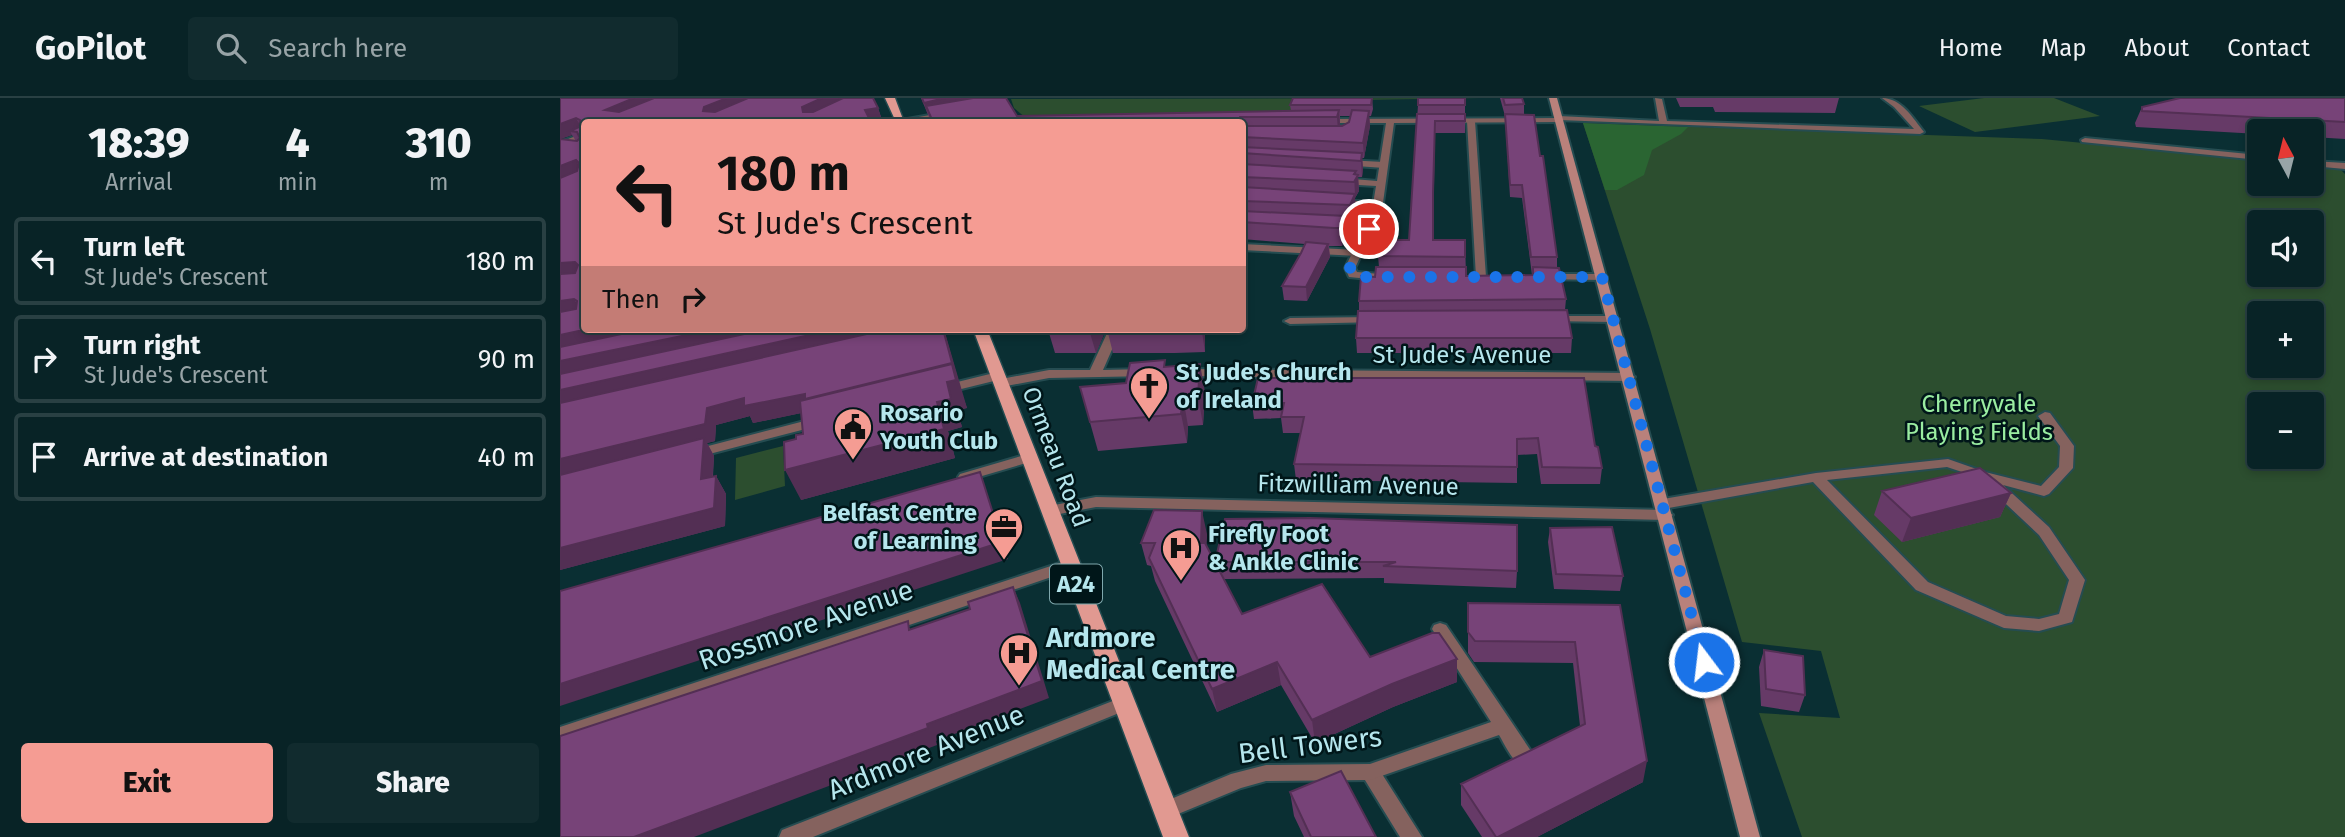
<!DOCTYPE html>
<meta charset="utf-8">
<style>
:root{--surface:#082326;--page:#112b2e;--text:#f1f3f6;--muted:#98a4a7;--line:#294043;--accent:#f59c93}
body{margin:0;font-family:"Fira Sans",sans-serif;background:var(--page);color:var(--text);height:100vh;display:flex;flex-direction:column;font-size:26px;white-space:nowrap}
*{box-sizing:border-box;margin:0}
p{font-size:23px;color:var(--muted)}
.icon{flex:none;width:38px;height:38px;fill:none;stroke:currentColor;stroke-width:2;stroke-linecap:round;stroke-linejoin:round}
.map{position:relative;flex:1;overflow:hidden}
.details{display:flex;flex-direction:column;background:var(--surface);width:560px}
.details>*{flex:none}
.banner{position:absolute;left:21px;top:21px;width:665px;height:214px;border-radius:7px;box-shadow:0 4px 10px #0003,0 0 0 2px var(--line);background:#f59c93;color:#111;overflow:hidden}
.needle{width:46px;rotate:353deg}
.fabs{position:absolute;left:1687px;top:21px;display:grid;gap:14px}
.fabs a{display:grid;place-items:center;width:77px;height:77px;border-radius:7px;background:var(--surface);box-shadow:0 4px 10px #0003,0 0 0 2px var(--line);font-size:35px}
.pin{position:absolute;display:grid;place-items:center;width:60px;height:60px;color:#fff;margin:-30px;border:4px solid #fff;border-radius:50%;box-shadow:0 2px 7px #0007}
.me{position:absolute;width:77px;margin:-38px;rotate:345deg;stroke-linejoin:round;filter:drop-shadow(0 0 5px #0008)}
.turn{display:flex;align-items:center;gap:24px;height:147px;padding:0 21px;font-size:32px}
.turn .icon{width:91px;height:91px;stroke-width:2.5}
.turn b{display:block;font-size:49px;line-height:60px}
.then{display:flex;align-items:center;height:66px;padding:0 21px;background:#0003;gap:14px;font-size:26px}
.eta{display:flex;justify-content:space-evenly;align-items:center;height:119px;text-align:center}
.eta b{font-size:42px;font-weight:800;line-height:49px}
.action{display:flex;gap:14px;margin-top:auto;padding:14px 21px}
.action a{flex:1;height:80px;border-radius:7px;background:var(--accent);color:#111;font-size:28px;font-weight:800;line-height:80px;text-align:center}
.action a+a{background:var(--page);color:var(--text)}
ul{padding:0;list-style:none}
li{display:flex;align-items:center;gap:21px;height:88px;margin:0 14px 10px;padding:0 7px;border:4px solid var(--line);border-radius:7px}
li div{flex:1}
li b{display:block;font-size:26px}
li em{font-style:normal}
header{display:flex;align-items:center;gap:42px;box-sizing:border-box;height:98px;padding:0 35px;background:var(--surface);border-bottom:2px solid var(--line)}
header strong{font-size:33px}
nav{display:flex;gap:38px;margin-inline-start:auto;font-size:24px}
.search{width:490px;height:63px;background:var(--page);display:flex;align-items:center;gap:18px;box-sizing:border-box;padding:0 24px;border-radius:7px;color:var(--muted);font-size:26px}
main{display:flex;flex:1;min-height:0}
.map>svg:first-child{display:block}
.green{fill:#2c4e2f;fill-rule:evenodd}
.forest{fill:#2a6532}
.lines{fill:none;stroke-linecap:round;stroke-linejoin:round}
.service-casing{stroke:#254c51;stroke-width:4}
.minor-casing{stroke:#254c51;stroke-width:4}
.secondary-casing{stroke:#254c51;stroke-width:4}
.primary-casing{stroke:#254c51;stroke-width:3}
.service{fill:#85625e;fill-rule:evenodd}
.minor{fill:#85625e;fill-rule:evenodd}
.secondary{fill:#b9817b;fill-rule:evenodd}
.primary{fill:#e19991;fill-rule:evenodd}
.wall{fill:#663a67;fill-rule:evenodd}
.shaded-wall{fill:#532f54}
.building{fill:#774378;stroke:#532f54;stroke-width:2}
.route{stroke:#1a73e8;stroke-width:12;stroke-dasharray:0 21.6}
.labels{text-anchor:middle;dominant-baseline:central;stroke-width:5;stroke-linejoin:round;paint-order:stroke}
.shield{fill:#001619;stroke:#7fa8ad;stroke-width:2}
.shield-label{font-size:23px;font-weight:bold;fill:#b5e6ed}
.street-label{font-size:24px;fill:#b5e6ed;stroke:#001619}
.poi-label{font-size:24px;font-weight:bold;fill:#b5e6ed;stroke:#001619;text-anchor:start}
.park-label{font-size:24px;fill:#9aeda1;stroke:#001619}
.near-street-label{font-size:28px;fill:#b5e6ed;stroke:#001619}
.near-poi-label{font-size:28px;font-weight:bold;fill:#b5e6ed;stroke:#001619;text-anchor:start}
</style>
<header>
<strong>GoPilot</strong>
<div class="search"><svg class="icon" aria-label="search" viewBox="0 0 24 24"><circle cx="10" cy="10" r="6"/><path d="M15 15l6 6"/></svg>Search here</div>
<nav><a>Home</a><a>Map</a><a>About</a><a>Contact</a></nav>
</header>
<main>
<section class="details">
<div class="eta">
<div><b>18:39</b><p>Arrival</p></div>
<div><b>4</b><p>min</p></div>
<div><b>310</b><p>m</p></div>
</div>
<ul>
<li><svg class="icon" aria-label="left" viewBox="0 0 24 24"><path d="M17 20v-9H6M10 6l-5 5 5 5"/></svg><div><b>Turn left</b><p>St Jude's Crescent</p></div><em>180 m</em></li>
<li><svg class="icon" aria-label="right" viewBox="0 0 24 24"><path d="M7 20v-9h11M14 6l5 5-5 5"/></svg><div><b>Turn right</b><p>St Jude's Crescent</p></div><em>90 m</em></li>
<li><svg class="icon" aria-label="arrive" viewBox="0 0 24 24"><path d="M6 21V4h12l-3 4 3 4H6"/></svg><div><b>Arrive at destination</b></div><em>40 m</em></li>
</ul>
<div class="action"><a>Exit</a><a>Share</a></div>
</section>
<div class="map">
<svg width="1785" height="739" viewBox="0 0 1785 739">
<rect width="100%" height="100%" fill="#0a2f33"/>
<path class="green" d="M920,0L740,3L731,19L466,20L454,10L451,1Z
M1424,0H1494L1540,18L1415,34L1359,8Z
M1023,25L1482,41L1699,62V86H1752V67L1778,69L1785,76V739H1242L1199,615L1280,620L1261,553L1182,544L1090,231ZM1699,124H1752V177H1699ZM1699,215H1752V268H1699ZM1699,306H1752V359H1699Z
M223,348L225,388L175,402L176,360Z"/>
<path class="forest" d="M1023,25L1128,29L1121,36L1092,52L1084,77L1057,92H1045Z"/>
<g class="lines">
<g class="service-casing">
<path id="service" d="M1095,0L1102,1L1107,23L1354,31L1334,9L1322,0C1341,0 1353,20 1364,34L1360,36L999,22L995,20L999,18L1099,23Z
M387,14L391,16L390,18L345,24L336,23Z
M911,21L915,23L926,179L921,182L916,179L907,23Z
M1525,40L1699,57V62L1522,44L1521,42Z
M785,62L824,64L828,67L824,70L782,67L781,65Z
M1752,63L1785,65V71L1752,68Z
M778,102L818,104L823,107L818,110L775,107V103Z
M682,146L798,152L803,155L798,158L682,152Z
M991,218H1053L1059,221L1053,224L987,223L985,221Z
M816,219L820,220V224L730,226L724,223L730,220Z
M1485,314L1490,315L1514,348L1513,370L1489,396L1484,398L1443,387L1489,429L1525,482L1512,524L1479,533L1444,530L1356,492L1253,384L1103,411L1096,406L1103,401L1256,375L1388,361L1425,374L1481,388L1499,369L1500,348L1478,318ZM1387,369L1432,384L1428,388L1430,391L1479,437L1509,482L1499,516L1479,521L1446,518L1368,484L1267,382Z
M810,666L817,668L862,739H840L800,674L803,668Z"/>
</g>
<g class="minor-casing">
<path id="minor" d="M999,20L1003,22L1002,24L834,25L822,112L795,170L797,174L820,176L825,179L820,182L789,179L785,170L802,134L768,132L763,129L768,126L805,128L812,112L816,88L781,86L777,83L781,80L817,83L826,25H763L759,23L760,21Z
M24,35V40L0,49V44Z
M984,176H1042L1047,179L1042,182L980,181L979,179Z
M549,231H561L543,272L586,271L592,275L590,278L489,280L441,289L435,285L441,281L489,272H530Z
M623,271L1069,275L1075,279L1069,283L619,278L617,275Z
M438,274L442,275L444,278L442,281L381,296L375,292L377,289Z
M260,319L267,323L265,326L134,360L127,356L129,353Z
M468,356L475,360L473,363L405,383L398,379L400,376Z
M536,399L1106,412L1113,417L1106,422L536,409L489,418L482,413L489,408Z
M509,462L515,463L517,467L515,471L0,645V629Z
M880,525L886,527L973,656L976,662L973,668C956,674 947,650 939,637L810,682L706,683L681,690L606,721L599,718L596,712L599,706L671,676L706,667L810,666L931,624L872,531L874,527Z
M563,599L569,601L572,606L569,611L253,739H219L222,732Z"/>
</g>
<g class="secondary-casing">
<path id="secondary" d="M989,0H997L1200,739H1180Z"/>
</g>
<g class="primary-casing">
<path id="primary" d="M325,0H335L344,24H336Z
M413,231H427L629,739H603Z"/>
</g>
<use href="#service" class="service"/>
<use href="#minor" class="minor"/>
<use href="#secondary" class="secondary"/>
<use href="#primary" class="primary"/>
</g>
<path class="wall" d="M0,0L318,10L322,22L311,24H24V231L385,236L398,281L397,282L407,310L397,312L402,329L388,333L395,360L241,402L236,341L243,336L241,315L193,325L190,318L156,327L155,343L147,345L154,358L153,378H156L166,396L165,428L0,472V41L16,43L12,37L0,41Z
M361,0L457,18L731,13L730,7L812,0L813,11L811,18H809L810,28L804,60H802L803,71L802,79H798L799,93L795,100L796,114L792,125L786,124L787,136L782,148H769L770,159L747,203L724,202L722,188L741,155L745,146L682,141V24H371ZM780,18H791L789,24L782,28H780Z
M940,0H962L964,6V17L980,58L997,159V170L1006,201L1005,212L1012,240L1011,255H797L796,240L799,213V203L815,179L819,169L818,158L849,142L858,7H905V35H875L873,142H905L906,178L972,177L962,100L950,99L945,18Z
M1116,0H1279L1275,15L1155,14L1153,9H1120Z
M1785,0V41L1752,39V33H1699V36L1576,29L1575,25L1582,9Z
M546,231L536,255H495L489,235Z
M645,231V254L615,255H553L548,235Z
M606,269L645,294L643,327L628,328L627,345L538,353L520,289L566,285Z
M698,280L1035,348L1042,370L1040,386H981L977,356L957,357V385L736,382L734,366L741,335H723L721,320L694,321L692,306Z
M1322,393L1451,395L1440,419L1342,444L1314,417Z
M665,421L957,473L956,490L824,485V480L664,481L682,516L810,559L897,584L833,609L755,645L721,587L657,614L595,483L591,468L587,467L581,445L647,436L646,448L655,464Z
M990,430L1063,478L1060,493L994,491L988,444Z
M908,505L1060,507L1083,684L977,739H922L901,707V686L1020,628L1013,565L914,564L908,555Z
M1204,552L1245,597L1239,614L1201,608L1199,569Z
M730,694L816,739H744L734,718Z"/>
<path class="shaded-wall" d="M74,0H107L51,24L45,12Z
M167,0H200L149,24L143,13L144,9Z
M262,0H286L248,24L242,9Z
M385,0H423L366,8L367,15L364,5Z
M318,10L322,22L309,24L305,12Z
M779,12L780,27L778,34L777,19Z
M809,13L810,28L804,60L803,45Z
M16,20L23,33L17,34L10,33L12,37L0,41V26Z
M802,55L803,71L802,79L801,63Z
M16,62L23,76L0,85V68Z
M796,73V79L798,77L799,93L795,100L796,114L792,125L790,107L795,97L794,76Z
M786,118L787,136L782,148L780,130Z
M768,146L770,159L747,203L746,189Z
M15,164L24,179L0,181V165Z
M14,201L23,216L0,221V203Z
M28,231H114L0,255V237Z
M156,231H241L0,282V263Z
M277,231H356L0,311V292Z
M384,231L407,310L397,312L402,329L388,333L395,360L241,402L225,372L384,331L251,313L193,325L190,318L156,327L155,343L147,345L154,358L151,399L0,382V361L147,310Z
M532,231H546L536,255L530,235Z
M642,231H645V254L642,234Z
M640,266L645,294L643,327L638,298Z
M623,299L628,328L627,345L621,316Z
M420,374L448,461L0,608V586Z
M156,378L166,396L165,428L0,472V450Z
M1451,395L1440,419L1342,444L1351,420Z
M642,413L647,436L645,467L641,445Z
M453,489L460,505L489,600L376,643L377,647L134,739H74L367,626Z
M897,561V584L833,609L755,645L752,622L832,586Z
M717,564L721,587L657,614L652,591Z
M1087,663L1083,684L977,739H938Z"/>
<path class="building" d="M0,0H74L45,12L59,14L94,0H167L144,9L143,13L155,14L188,0H262L242,9L243,14H253L283,0H313L318,10L305,12L311,24H24V231H28L0,237V214L16,211L17,203L14,201L0,203V176L15,175L18,167L15,164L0,165V80L17,73L19,65L16,62L0,68V41L17,43L20,40L17,34L10,33L19,29L20,22L16,20L0,26Z
M362,0H385L364,5Z
M413,0H446L457,18L779,12L777,19H680L678,24H373L366,8Z
M733,0H812L811,7H730Z
M858,0H905V7H858Z
M943,0H962L964,6L945,7Z
M1620,0H1785V24L1582,13V9Z
M792,12L809,13L803,45L682,39V28H782L789,24Z
M857,16H905V23H875L873,95V142H905V159L818,158L821,142H849Z
M945,16L974,17L980,58H983L997,159H971L962,87H950Z
M682,49L802,55L801,63L682,55Z
M682,66L796,73L794,76L798,77L794,84L682,79Z
M682,89L795,96L790,107L682,103Z
M682,113L786,118L780,130H774L682,124Z
M746,144L768,146L746,189L722,188L741,155Z
M816,169H906V178L973,177V169L999,170L1006,201L799,203L801,178L815,179Z
M1007,212L1012,240H796L798,213Z
M85,231H156L0,263V249Z
M207,231H277L0,292V276Z
M329,231H383L392,265L245,301V296L184,308V300L147,310L145,326L0,361V305Z
M492,231H532L530,235H489Z
M550,231H642V234L611,236L548,235Z
M605,262L604,269L640,266L638,298L623,299L621,316L530,324L520,289L566,285L570,265Z
M392,266L396,282L387,284L391,301L377,304L384,331L225,372L224,344L236,341V337L243,336L240,303Z
M698,280H1024L1035,348L1038,349L1042,370L982,369L978,340L957,341V369L734,366L744,319H721L724,305L692,306Z
M144,340L141,381L156,378L154,410L0,450V377Z
M1420,370L1451,395L1351,420L1322,393Z
M420,374L442,444L0,586V493Z
M594,412L642,413L641,445H645L682,516L762,486L810,559L872,535H879L897,561L832,586L752,622L717,564L652,591L589,460L595,445H581Z
M750,420L957,427V473L823,468L836,464H655L665,421Z
M1052,429L1063,478L996,476L990,430Z
M453,489L482,583L367,626L368,630L74,739H0V638L348,523L349,532L410,511L408,504Z
M908,505L1060,507L1087,663L938,739H936L901,686L1025,626L1015,544L915,543L908,534Z
M1204,552L1243,558L1245,597L1206,591Z
M781,673L816,739H751L730,694Z"/>
<g class="lines">
<path class="route" d="M809,131L790,170V174L799,179H1042L1144,564"/>
</g>
<defs>
<g id="church-pin" transform="scale(2.0125)"><path d="M0 17L-7.5 6A9.5 9.5 0 1 1 7.5 6Z" fill="#f59c93" stroke="#001619"/><path d="M-1.2-6h2.4v3.5h3.3v2.4h-3.3V6h-2.4V-.1h-3.3v-2.4h3.3Z" fill="#111"/></g>
<g id="civic-pin" transform="scale(2.0125)"><path d="M0 17L-7.5 6A9.5 9.5 0 1 1 7.5 6Z" fill="#f59c93" stroke="#001619"/><path d="M-.6-6.5H3V-4.5H.6V-3L4-1V1h2V6H-6V1h2V-1L-.6-3ZM-1.2 2.5V6h2.4V2.5Z" fill="#111"/></g>
<g id="office-pin" transform="scale(2.0125)"><path d="M0 17L-7.5 6A9.5 9.5 0 1 1 7.5 6Z" fill="#f59c93" stroke="#001619"/><path d="M-6-3h4V-5.5h4V-3h4V5H-6ZM-1-4.5V-3h2v-1.5ZM-6 0V1H6V0Z" fill="#111"/></g>
<g id="hospital-pin" transform="scale(2.0125)"><path d="M0 17L-7.5 6A9.5 9.5 0 1 1 7.5 6Z" fill="#f59c93" stroke="#001619"/><path d="M-5-5h3v3.5h4V-5h3V5h-3V1.5h-4V5h-3Z" fill="#111"/></g>
</defs>
<g fill-rule="evenodd">
<use href="#church-pin" x="589" y="288"/>
<use href="#civic-pin" x="293" y="329"/>
<use href="#office-pin" x="444" y="429"/>
<use href="#hospital-pin" x="621" y="450"/>
<use href="#hospital-pin" x="459" y="555"/>
</g>
<g class="labels">
<rect class="shield" x="490" y="466.5" width="52" height="39" rx="5"/>
<g class="shield-label">
<text x="516" y="486">A24</text>
</g>
<g class="street-label">
<text x="902" y="257">St Jude's Avenue</text>
<text transform="translate(496 359) rotate(69)">Ormeau Road</text>
<text transform="translate(798 387) rotate(1)">Fitzwilliam Avenue</text>
</g>
<g class="poi-label">
<text x="616" y="274">St Jude's Church<tspan x="616" dy="28">of Ireland</tspan></text>
<text x="320" y="315">Rosario<tspan x="320" dy="28">Youth Club</tspan></text>
<text x="417" y="415" text-anchor="end">Belfast Centre<tspan x="417" dy="28">of Learning</tspan></text>
<text x="648" y="436">Firefly Foot<tspan x="648" dy="28">&amp; Ankle Clinic</tspan></text>
</g>
<g class="park-label">
<text x="1419" y="306">Cherryvale<tspan x="1419" dy="28">Playing Fields</tspan></text>
</g>
<g class="near-street-label">
<text transform="translate(246 527) rotate(-19)">Rossmore Avenue</text>
<text transform="translate(750 647) rotate(-7)">Bell Towers</text>
<text transform="translate(366 654) rotate(-22)">Ardmore Avenue</text>
</g>
<g class="near-poi-label">
<text x="486" y="539">Ardmore<tspan x="486" dy="32">Medical Centre</tspan></text>
</g>
</g>
</svg>
<div class="fabs">
<a><svg class="needle" viewBox="-14 -14 28 28"><path d="M0-13l5 13h-10z" fill="#e53935"/><path d="M0 13l5-13h-10z" fill="#98a4a7"/></svg></a>
<a><svg class="icon" aria-label="sound" viewBox="0 0 24 24"><path d="M4 9h4l5-4v14l-5-4H4zM17 9q2 3 0 6"/></svg></a>
<a>+</a>
<a>−</a>
</div>
<div class="pin" style="left:809px;top:131px;background:#d93025"><svg class="icon" aria-label="arrive" viewBox="0 0 24 24"><path d="M6 21V4h12l-3 4 3 4H6"/></svg></div>
<svg class="me" style="left:1144px;top:564px" viewBox="-20 -20 40 40"><circle r="17" fill="#1a73e8" stroke="#fff" stroke-width="3"/><path d="M0-11L8 9 0 5-8 9z" fill="#fff"/></svg>
<div class="banner">
<div class="turn"><svg class="icon" aria-label="left" viewBox="0 0 24 24"><path d="M17 20v-9H6M10 6l-5 5 5 5"/></svg><div><b>180 m</b>St Jude's Crescent</div></div>
<div class="then">Then<svg class="icon" aria-label="right" viewBox="0 0 24 24"><path d="M7 20v-9h11M14 6l5 5-5 5"/></svg></div>
</div>
</div>
</main>
